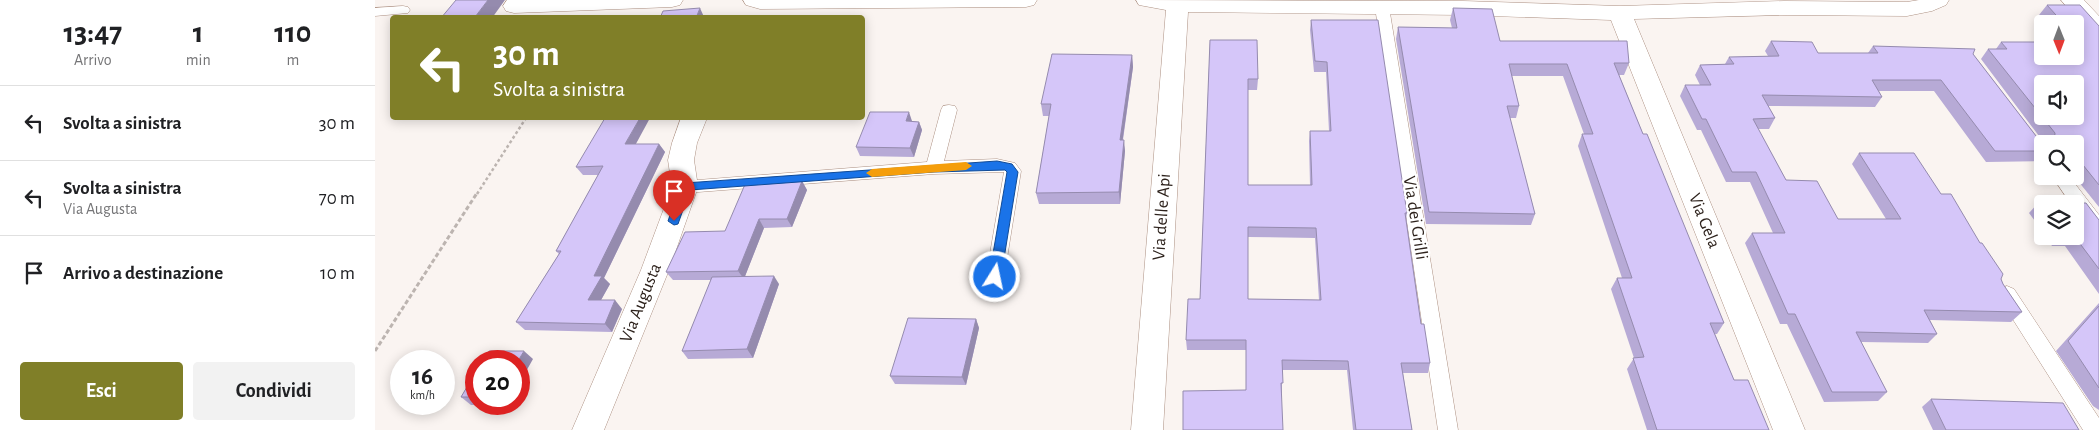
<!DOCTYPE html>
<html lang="it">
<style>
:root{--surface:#fff;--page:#f2f2f2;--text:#202124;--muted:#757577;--line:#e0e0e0;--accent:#807f28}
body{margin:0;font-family:"Alegreya Sans",sans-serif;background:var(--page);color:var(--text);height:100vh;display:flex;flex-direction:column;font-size:19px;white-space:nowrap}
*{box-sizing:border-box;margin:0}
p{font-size:16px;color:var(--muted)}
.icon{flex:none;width:28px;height:28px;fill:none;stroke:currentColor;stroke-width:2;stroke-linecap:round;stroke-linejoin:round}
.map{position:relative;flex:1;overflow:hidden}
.sheet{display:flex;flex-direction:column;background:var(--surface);width:375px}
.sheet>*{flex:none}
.guide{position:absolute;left:15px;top:15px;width:475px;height:105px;border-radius:5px;box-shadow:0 2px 12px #0003;background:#807f28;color:#fff;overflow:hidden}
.needle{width:32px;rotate:179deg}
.tools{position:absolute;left:1659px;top:15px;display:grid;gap:10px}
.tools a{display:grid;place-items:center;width:50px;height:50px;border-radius:5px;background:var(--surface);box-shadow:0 2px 12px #0003;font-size:25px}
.speed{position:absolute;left:15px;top:350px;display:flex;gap:10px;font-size:25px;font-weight:700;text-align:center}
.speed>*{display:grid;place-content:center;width:65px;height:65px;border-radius:50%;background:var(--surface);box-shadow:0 2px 12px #0003;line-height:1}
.speed small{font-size:12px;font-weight:400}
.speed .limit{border:8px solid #d22;background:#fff;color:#111}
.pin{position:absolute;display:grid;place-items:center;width:42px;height:42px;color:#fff;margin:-51px -21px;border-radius:50% 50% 50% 0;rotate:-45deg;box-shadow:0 0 5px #0007}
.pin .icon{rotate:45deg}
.me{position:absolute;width:55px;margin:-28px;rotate:10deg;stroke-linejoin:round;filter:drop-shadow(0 0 4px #0008)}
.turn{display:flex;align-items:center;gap:18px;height:105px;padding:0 20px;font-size:22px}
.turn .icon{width:65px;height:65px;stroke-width:2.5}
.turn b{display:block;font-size:35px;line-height:42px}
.eta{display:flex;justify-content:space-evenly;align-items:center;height:85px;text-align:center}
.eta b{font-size:30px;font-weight:600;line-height:35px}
.primary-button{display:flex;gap:10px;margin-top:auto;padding:10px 20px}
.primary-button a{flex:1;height:58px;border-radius:5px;background:var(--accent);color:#fff;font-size:20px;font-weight:600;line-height:58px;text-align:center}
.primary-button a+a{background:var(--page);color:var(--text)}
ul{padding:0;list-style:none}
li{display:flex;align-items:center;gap:15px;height:75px;padding:0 20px;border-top:1px solid var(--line)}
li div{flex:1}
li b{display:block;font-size:19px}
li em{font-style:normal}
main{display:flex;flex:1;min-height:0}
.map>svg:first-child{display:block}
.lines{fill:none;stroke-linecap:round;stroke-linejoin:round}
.lane-casing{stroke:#ad9183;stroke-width:1}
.street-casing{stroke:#ad9183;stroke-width:1}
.path-far1{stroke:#bcb4b0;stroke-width:2.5;stroke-dasharray:3 2.5;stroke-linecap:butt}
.path{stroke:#bcb4b0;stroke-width:3;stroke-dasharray:4.5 2.5;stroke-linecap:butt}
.lane{fill:#fff;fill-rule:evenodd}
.street{fill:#fff;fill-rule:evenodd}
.wall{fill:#b7aad6;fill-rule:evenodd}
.shaded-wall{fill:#958bae}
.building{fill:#d5c6f9;stroke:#958bae;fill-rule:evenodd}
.route{fill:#1a73e8;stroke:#114b97}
.slow{fill:#f59e0b}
.labels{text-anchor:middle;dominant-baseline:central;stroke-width:4.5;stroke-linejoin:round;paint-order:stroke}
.street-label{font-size:18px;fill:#2e231d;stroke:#fff}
</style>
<main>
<section class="sheet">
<div class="eta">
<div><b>13:47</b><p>Arrivo</p></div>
<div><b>1</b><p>min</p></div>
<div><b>110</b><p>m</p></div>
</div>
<ul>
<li><svg class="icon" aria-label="left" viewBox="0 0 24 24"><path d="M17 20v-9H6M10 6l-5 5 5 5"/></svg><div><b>Svolta a sinistra</b></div><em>30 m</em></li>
<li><svg class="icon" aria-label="left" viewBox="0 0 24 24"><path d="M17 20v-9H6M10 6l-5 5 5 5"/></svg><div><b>Svolta a sinistra</b><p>Via Augusta</p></div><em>70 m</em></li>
<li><svg class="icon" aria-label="arrive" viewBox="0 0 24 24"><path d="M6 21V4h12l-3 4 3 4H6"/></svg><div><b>Arrivo a destinazione</b></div><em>10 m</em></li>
</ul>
<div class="primary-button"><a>Esci</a><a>Condividi</a></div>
</section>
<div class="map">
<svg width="1724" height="430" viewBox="0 0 1724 430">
<rect width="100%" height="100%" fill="#faf4f1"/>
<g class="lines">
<g class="lane-casing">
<path id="lane" d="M1007,3L1012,4L1014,7L1083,430H1063L1000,7L1002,4Z
M28,6L33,7L35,10L33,13L0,16V8Z
M574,105L580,106L582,110L569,161L622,159L640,163L646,171L629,277L627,282L620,284L613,282L611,277L629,172L559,174L310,193L304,191L301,187L304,183L310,181L552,162L566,110L568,106Z
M1677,176H1694L1724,215V235C1714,232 1700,214 1700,204H1696Z
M1632,286L1639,289L1724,418V430H1708L1625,299L1623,294L1625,289Z"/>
</g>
<g class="street-casing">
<path id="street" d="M132,0H308L305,5L297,7L139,13L131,11L128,6Z
M368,0H662L659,5L651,7L385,9L371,5Z
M761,0L1088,1L1245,6L1409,1L1532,2L1544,0H1574L1571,5L1557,11L1532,16L1409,15L1259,19L1430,430H1398L1236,20L1088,15L813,12L788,430H756L791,10L764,5Z
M1686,0H1709L1724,16V37L1716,35Z
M306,118H332L322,143L319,160L323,187L294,270L229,430H197L266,270L297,187L293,160L297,143Z"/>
</g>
<path class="path-far1" d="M102,194L151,118"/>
<path class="path" d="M0,351L102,193"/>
<use href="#lane" class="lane"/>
<use href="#street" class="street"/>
</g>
<path class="wall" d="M1672,5L1724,26V207L1699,176H1700V144H1670L1606,59L1613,49H1621L1626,42L1700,56V24H1672L1664,15Z
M1078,8L1125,41L1254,63L1249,75H1244L1268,134L1349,323L1342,334H1340L1359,380L1394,430H1272L1252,369L1259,358L1236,289L1242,278H1247L1203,146L1207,134H1209L1188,76H1137L1144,106L1141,118H1135L1160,214L1156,225L1051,224L1021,39L1023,27L1077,28L1075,20Z
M936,20L1032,213L1031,219L1046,324L1055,363L1053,373H1028L1037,430H978L972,370H907V393L871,390V350H812L811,340L825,299L835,40L883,79L882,90H873V185H935L934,141L935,131H954L951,72H939L935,30ZM873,237L940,238L944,300L873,299Z
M1396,41L1443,53H1493L1498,46L1598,54L1668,145V160L1666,161L1611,162L1559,91H1504L1507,97L1500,107L1393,106L1400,118L1394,129H1383L1411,180L1463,219H1511L1477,164L1484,153L1566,194L1605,243L1626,279L1628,284L1647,312L1636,322L1555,320L1562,334L1553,343L1486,342L1512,392L1503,401L1449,402L1412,324H1405L1370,243L1377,233H1398L1375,182H1351L1326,130H1322L1305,96L1310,85H1325L1320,75L1325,65L1350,64L1354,57L1393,56L1390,51Z
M757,55L758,67L748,140L750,151L745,204H664L661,193L674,116H668L666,104Z
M537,121L544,122L547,130L539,157L485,156L481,147Z
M261,144H284L290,152L229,278L235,284L226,300L247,309L237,332L150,330L141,322L184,254L181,251L223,175H208L201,167Z
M427,181L432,190L417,227L389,228L370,276L404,284L378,358L313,359L307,351L336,280H298L291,272Z
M1663,203H1711L1724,220V294L1690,246H1677L1670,236H1700V204H1668V232L1654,213Z
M1724,303V410L1718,406L1681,351Z
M601,319L604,328L591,385L520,384L515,376Z
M101,372V404H133L132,405H96L86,397Z
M1556,399L1704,430H1558L1547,407Z"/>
<path class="shaded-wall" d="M113,0H130L117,18L100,17Z
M325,8L329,17V18H321Z
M757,55L758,67L746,151L745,140Z
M534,112L537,121H531Z
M265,118H275L256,153L250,144Z
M544,122L547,130L539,157L535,148Z
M749,140L750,151L745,204L744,192Z
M284,144L290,152L229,278L235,284L221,309L213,300L219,276Z
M427,181L432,190L417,227L412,219Z
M384,219L389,228L369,279L363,271Z
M399,276L404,284L378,358L372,349Z
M240,300L247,309L237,332L230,324Z
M601,319L604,328L591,385L587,377Z
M149,351L158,359L144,384V361H143Z"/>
<path class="building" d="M81,0H113L100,17L66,18Z
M1672,5H1705L1724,26V185L1700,155V144H1679L1680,133L1613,49H1632L1626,42H1668V56H1700V42H1704L1700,37V24H1689ZM1668,84H1700V116H1668Z
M325,8L321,18H285L288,11Z
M1078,8L1117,9L1125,41H1252L1254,63H1239L1268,134H1272L1349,323H1335L1359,380H1373L1394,430H1282L1258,358L1269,357L1242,278H1257L1207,134H1218L1192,64H1134L1144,106H1132L1160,214L1054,212L1023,27L1082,28Z
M936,20H1003L1032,213H1030L1046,324H1049L1055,363H1026L1037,430H981L973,361L907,360L908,383H906L908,430H808V391L871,390V340H811L813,299H825L835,40H882L883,79H873V185H937L935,131H956L952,62L940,61ZM873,227L941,228L946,300L873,299Z
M1396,41L1437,42L1443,53H1503L1498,46L1600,49L1598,54L1668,145V151H1620L1566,80H1497L1507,97L1387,95L1400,118L1378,119L1411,180L1442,181L1463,219H1526L1484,153H1539L1566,194H1576L1605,243H1607L1628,274L1626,279L1628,284L1647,312L1549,310L1562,334L1481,332L1512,392H1457L1420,314H1413L1377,233H1410L1381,172H1357L1331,119H1327L1310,85H1336L1325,65L1359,64L1354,57L1404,56Z
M677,54L757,55L745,140H749L744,192L661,193L676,104H666Z
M495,112H534L531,121L544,122L535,148L481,147Z
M230,118H265L250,144H284L219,276H227L213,300H240L230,324L141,322L186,251H181L228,166L201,167Z
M427,181L412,219H384L363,271L291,272L310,232L350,231L371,182Z
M1663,203H1711L1724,220V269L1700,237L1687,236H1700V204H1668V209Z
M399,276L372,349L307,351L337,277Z
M1724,306V388L1693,341Z
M533,318L601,319L587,377L515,376Z
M114,351H149L143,361H108Z
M101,372V397H86Z
M1556,399L1688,403L1704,430H1571Z"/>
<path class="route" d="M622,161L637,164L643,172L626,277L624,280H616L614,277L632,172L630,170L559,172L315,190L303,224L299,225L293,221L305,187L310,183Z"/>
<path class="slow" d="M591,162L597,166L591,170L497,177L491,173L497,169Z"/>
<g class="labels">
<g class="street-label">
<text transform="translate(787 217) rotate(-86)">Via delle Api</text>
<text transform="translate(1040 218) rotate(81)">Via dei Grilli</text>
<text transform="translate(1329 221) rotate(68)">Via Gela</text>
<text transform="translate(266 303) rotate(-68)">Via Augusta</text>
</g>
</g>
</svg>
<div class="tools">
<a><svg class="needle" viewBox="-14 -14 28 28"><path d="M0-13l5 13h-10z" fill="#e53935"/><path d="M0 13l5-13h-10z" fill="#757577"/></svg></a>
<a><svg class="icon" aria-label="sound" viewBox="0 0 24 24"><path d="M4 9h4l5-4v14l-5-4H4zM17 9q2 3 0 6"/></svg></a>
<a><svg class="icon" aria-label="search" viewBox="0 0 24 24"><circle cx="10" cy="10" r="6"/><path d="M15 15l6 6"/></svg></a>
<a><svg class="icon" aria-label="layers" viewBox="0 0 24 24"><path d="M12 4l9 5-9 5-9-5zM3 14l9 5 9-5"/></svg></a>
</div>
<div class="speed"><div>16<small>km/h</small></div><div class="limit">20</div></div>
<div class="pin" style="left:299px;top:221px;background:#d93025"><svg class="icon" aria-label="arrive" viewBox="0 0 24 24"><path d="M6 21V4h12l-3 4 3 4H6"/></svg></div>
<svg class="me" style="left:620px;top:277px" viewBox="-20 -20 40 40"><circle r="17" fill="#1a73e8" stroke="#fff" stroke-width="3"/><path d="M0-11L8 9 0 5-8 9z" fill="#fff"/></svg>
<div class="guide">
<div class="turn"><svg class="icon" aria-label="left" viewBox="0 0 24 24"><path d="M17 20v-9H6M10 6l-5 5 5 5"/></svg><div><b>30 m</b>Svolta a sinistra</div></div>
</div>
</div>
</main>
